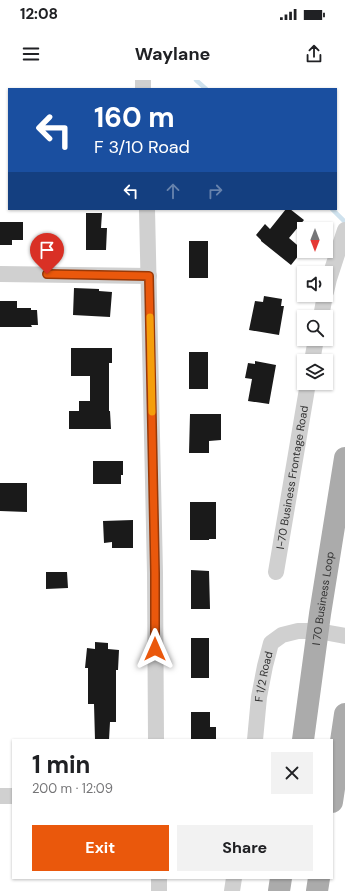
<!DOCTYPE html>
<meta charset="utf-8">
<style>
:root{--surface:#fff;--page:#f2f2f2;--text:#202124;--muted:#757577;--accent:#ea580c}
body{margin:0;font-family:"DM Sans",sans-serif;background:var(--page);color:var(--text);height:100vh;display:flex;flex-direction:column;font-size:15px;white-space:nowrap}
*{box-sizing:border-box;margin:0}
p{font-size:13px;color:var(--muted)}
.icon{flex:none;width:22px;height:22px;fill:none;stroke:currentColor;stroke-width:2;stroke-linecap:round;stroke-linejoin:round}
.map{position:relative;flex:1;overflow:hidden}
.details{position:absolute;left:12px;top:659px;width:321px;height:140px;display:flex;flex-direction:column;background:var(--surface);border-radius:0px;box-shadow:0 1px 3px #0004}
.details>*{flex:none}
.guide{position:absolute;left:8px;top:8px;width:329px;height:122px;border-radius:0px;box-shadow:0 1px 3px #0004;background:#1a4fa0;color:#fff;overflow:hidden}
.needle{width:26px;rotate:180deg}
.controls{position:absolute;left:297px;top:142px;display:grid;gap:8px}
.controls a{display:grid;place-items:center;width:36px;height:36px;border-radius:0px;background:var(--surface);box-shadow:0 1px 3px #0004;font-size:20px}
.pin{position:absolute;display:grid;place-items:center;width:34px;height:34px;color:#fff;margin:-41px -17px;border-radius:50% 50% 50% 0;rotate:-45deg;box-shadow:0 0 4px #0007}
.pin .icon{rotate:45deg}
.me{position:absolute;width:44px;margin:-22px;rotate:0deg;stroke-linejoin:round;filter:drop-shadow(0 0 3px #0008)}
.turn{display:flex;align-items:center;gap:14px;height:84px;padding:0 20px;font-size:18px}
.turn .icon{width:52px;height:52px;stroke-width:2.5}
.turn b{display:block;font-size:28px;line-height:34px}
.lanes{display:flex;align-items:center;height:38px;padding:0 20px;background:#0003;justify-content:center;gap:20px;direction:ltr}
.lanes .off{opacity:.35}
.round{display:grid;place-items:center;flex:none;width:42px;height:42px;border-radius:0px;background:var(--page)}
.summary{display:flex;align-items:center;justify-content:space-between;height:68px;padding:0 20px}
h1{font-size:24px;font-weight:700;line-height:30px}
.action{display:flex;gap:8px;margin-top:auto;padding:8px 20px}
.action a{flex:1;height:46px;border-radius:0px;background:var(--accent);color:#fff;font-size:16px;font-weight:700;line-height:46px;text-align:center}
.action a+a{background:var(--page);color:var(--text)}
.status{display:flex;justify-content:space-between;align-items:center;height:28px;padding:0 20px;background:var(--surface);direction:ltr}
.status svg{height:11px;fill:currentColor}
header{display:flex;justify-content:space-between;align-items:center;height:52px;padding:0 20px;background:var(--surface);font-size:18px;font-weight:700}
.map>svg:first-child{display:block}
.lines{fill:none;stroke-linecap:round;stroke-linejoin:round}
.stream{stroke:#cfe2ee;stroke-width:4.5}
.building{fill:#1a1a1a}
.minor{stroke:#d0d0d0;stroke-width:16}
.primary{stroke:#ababab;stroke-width:22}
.route-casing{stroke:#983908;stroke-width:10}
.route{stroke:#ea580c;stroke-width:7}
.slow{stroke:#f59e0b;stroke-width:7}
.labels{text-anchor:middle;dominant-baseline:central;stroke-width:4;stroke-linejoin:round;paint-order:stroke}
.street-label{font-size:11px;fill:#333;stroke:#fff}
</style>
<div class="status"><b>12:08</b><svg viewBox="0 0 49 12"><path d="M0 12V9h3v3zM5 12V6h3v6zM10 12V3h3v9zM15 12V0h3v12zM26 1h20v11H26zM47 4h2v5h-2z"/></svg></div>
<header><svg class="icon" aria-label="menu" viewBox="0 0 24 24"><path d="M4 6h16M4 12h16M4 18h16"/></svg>Waylane<svg class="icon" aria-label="share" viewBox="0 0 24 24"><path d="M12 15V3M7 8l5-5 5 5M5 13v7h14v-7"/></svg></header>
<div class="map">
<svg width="345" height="811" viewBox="0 0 345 811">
<rect width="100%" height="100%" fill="#fff"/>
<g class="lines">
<path class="stream" d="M196,0L206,9
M332,129L345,142"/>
</g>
<path class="building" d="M286,129H290L304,140L289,158L303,170L291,185L261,161V160L256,155L265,144L270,149Z
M86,133H102L101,148H107L106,170H86Z
M0,142H23V160H12V165H0Z
M189,161H208V198H189Z
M74,208L99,209V211L112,212L110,237L73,235Z
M264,216L282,219L281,226H284L279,255L249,250L255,221L263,222Z
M0,221H17V228H31V230H37L38,245H31L32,247H0Z
M71,268H112V283H109V331H110L111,349H69V331H79V321H90V296H71Z
M189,272H208V309H189Z
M255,281L276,285L269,324L248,321L252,299L245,298L248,283L255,284Z
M190,334H221V360L209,361V373H189Z
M93,381H123V395H121V404H93Z
M0,403H27V432L0,431Z
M190,422H216V459H209V460H190Z
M133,440V468H112V462L104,463L103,441Z
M191,490L209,491L210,529H191Z
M46,492H67L68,508L46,509Z
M191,558H209V598H191Z
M95,562L108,563V569L119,570L118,590H116V642H110L109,660H95L94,624H88V588H85L87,568L95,569Z
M191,632H210V647H216V660H191Z"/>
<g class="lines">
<g class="minor">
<path d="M143,0V9"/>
<path d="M147,129L155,493L156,660"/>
<path d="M0,194L149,196"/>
<path d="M326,212L329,199L345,150"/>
<path d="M321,237L325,215"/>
<path d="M312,281L316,259"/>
<path id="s1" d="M276,492L308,303"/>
<path id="s2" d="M255,660L259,617L265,586L271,563L282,555L298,551H318L345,556"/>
<path d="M0,716H13"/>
<path d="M159,798V811"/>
<path d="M232,811L234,798"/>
</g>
<g class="primary">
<path id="s3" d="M303,660L320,534L345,378"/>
<path d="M332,722L345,634"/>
<path d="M279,811L281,798"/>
<path d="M317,811L319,798"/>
</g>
</g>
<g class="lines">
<g class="route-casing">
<path id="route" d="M47,194L149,196L155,493V569"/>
</g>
<use href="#route" class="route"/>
<path class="slow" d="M150,237L152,332"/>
</g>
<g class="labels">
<g class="street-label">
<text stroke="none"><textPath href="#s1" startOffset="96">I-70 Business Frontage Road</textPath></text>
<text stroke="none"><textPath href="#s3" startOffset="143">I 70 Business Loop</textPath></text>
<text stroke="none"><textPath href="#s2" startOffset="64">F 1/2 Road</textPath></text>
</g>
</g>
</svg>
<div class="controls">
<a><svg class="needle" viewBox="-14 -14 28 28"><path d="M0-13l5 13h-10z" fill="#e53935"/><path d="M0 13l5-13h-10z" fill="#757577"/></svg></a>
<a><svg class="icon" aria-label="sound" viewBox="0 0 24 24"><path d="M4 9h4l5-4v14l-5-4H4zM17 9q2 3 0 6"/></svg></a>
<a><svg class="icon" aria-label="search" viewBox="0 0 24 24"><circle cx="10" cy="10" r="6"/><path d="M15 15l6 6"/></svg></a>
<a><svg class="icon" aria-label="layers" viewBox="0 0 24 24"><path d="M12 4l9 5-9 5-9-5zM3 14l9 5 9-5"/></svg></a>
</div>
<div class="pin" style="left:47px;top:194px;background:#d93025"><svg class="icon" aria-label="arrive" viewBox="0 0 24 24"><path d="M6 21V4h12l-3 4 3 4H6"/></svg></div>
<svg class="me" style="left:155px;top:569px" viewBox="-20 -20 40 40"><path d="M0-17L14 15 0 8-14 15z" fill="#ea580c" stroke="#fff" stroke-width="4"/></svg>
<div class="guide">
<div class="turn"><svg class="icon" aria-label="left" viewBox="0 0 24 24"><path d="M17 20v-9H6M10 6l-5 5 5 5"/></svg><div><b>160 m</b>F 3/10 Road</div></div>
<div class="lanes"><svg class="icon" aria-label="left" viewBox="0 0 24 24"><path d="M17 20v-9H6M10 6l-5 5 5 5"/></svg><svg class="icon off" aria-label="ahead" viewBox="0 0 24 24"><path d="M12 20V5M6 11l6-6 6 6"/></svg><svg class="icon off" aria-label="right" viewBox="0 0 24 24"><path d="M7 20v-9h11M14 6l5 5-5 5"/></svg></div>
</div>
<section class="details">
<div class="summary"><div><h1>1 min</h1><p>200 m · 12:09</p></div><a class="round"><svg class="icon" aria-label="close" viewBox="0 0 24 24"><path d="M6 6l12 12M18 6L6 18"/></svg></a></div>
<div class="action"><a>Exit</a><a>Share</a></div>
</section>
</div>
